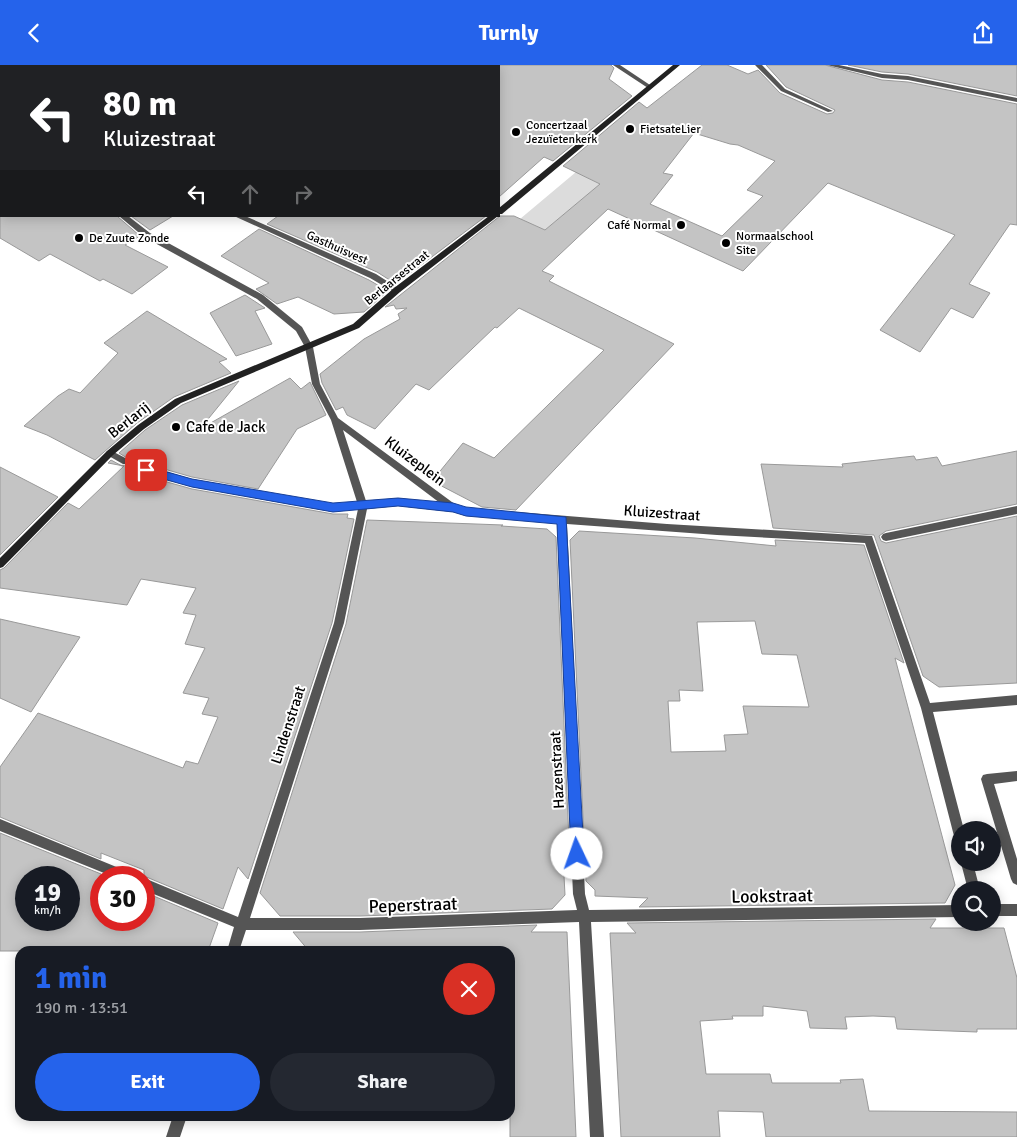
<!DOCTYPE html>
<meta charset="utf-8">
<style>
:root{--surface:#171b24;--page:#242831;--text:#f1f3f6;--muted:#9ea1a6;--accent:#2563eb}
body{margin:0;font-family:Signika,sans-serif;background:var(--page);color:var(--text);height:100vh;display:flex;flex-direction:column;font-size:19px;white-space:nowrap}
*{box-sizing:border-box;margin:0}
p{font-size:16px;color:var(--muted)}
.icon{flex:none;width:28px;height:28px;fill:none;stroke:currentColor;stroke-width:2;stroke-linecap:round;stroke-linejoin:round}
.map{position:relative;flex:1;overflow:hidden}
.sheet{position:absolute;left:15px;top:881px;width:500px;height:175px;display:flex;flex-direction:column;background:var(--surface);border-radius:15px;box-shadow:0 2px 12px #0003}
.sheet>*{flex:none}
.guide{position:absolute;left:0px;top:0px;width:500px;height:152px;box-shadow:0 2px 12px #0003;background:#202124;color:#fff;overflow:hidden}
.fabs{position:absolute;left:951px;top:756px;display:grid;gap:10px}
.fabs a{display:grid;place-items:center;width:50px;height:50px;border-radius:50%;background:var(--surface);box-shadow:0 2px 12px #0003;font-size:25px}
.speed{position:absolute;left:15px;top:801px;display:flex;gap:10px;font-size:25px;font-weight:700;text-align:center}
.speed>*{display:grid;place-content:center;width:65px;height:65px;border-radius:50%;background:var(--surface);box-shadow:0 2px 12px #0003;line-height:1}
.speed small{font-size:12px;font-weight:400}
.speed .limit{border:8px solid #d22;background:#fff;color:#111}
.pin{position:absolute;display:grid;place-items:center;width:42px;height:42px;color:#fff;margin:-21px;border-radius:10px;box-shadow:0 2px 8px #0006}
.me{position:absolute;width:55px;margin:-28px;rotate:357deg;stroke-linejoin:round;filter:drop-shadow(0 0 4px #0008)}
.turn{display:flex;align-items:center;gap:18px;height:105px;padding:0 20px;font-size:22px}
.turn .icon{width:65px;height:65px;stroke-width:2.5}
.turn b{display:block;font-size:35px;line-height:42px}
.lanes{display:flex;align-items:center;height:48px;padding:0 20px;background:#0003;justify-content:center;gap:25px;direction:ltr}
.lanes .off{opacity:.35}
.round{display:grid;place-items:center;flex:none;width:52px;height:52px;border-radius:26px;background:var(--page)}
.summary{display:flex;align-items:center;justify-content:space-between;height:85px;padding:0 20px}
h1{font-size:30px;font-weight:700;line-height:38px;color:var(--accent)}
.primary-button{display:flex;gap:10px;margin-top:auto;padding:10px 20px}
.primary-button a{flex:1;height:58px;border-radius:30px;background:var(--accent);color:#fff;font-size:20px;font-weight:700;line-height:58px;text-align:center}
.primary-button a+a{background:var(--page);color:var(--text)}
header{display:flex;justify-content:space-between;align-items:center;height:65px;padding:0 20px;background:var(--accent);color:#fff;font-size:22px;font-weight:700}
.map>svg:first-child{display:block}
.green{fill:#dcdcdc}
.building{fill:#c4c4c4;stroke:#999;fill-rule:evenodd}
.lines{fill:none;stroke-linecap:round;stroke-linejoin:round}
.street-tunnel{stroke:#d9d9d9;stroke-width:9;stroke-dasharray:9 4.5;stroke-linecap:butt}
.street{fill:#555;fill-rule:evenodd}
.secondary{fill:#222;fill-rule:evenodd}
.route{fill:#2563eb;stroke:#184099}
.poi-dot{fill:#000;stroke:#fff;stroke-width:2}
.labels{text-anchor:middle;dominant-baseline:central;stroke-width:4;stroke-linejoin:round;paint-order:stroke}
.far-poi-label{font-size:12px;fill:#000;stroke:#fff;text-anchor:start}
.far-street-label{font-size:12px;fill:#000;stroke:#fff}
.street-label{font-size:15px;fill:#000;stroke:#fff}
.poi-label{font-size:15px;fill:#000;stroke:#fff;text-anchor:start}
.near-street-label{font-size:18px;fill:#000;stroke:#fff}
</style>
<header><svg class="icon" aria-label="back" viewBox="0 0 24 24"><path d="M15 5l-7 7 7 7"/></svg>Turnly<svg class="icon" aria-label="share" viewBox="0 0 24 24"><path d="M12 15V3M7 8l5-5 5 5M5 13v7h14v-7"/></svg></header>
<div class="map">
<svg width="1017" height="1072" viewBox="0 0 1017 1072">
<rect width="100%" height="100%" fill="#fff"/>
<path class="green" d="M0,0H110L1,1L0,108Z
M235,0H457L235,1Z
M576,107L600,119L545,165L520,154Z"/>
<path class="building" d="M499,0H611L614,3L609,14L632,31L553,96L544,92L499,132Z
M702,0H727L748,9L758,5L780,28L827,49L833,48L835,45L786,22L766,0H825L882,15L908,17L1017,39V160L1010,159L969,219L990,228L973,253L951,243L920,287L880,265L955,170L828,118L743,206L608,144L542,206L554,211L549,216L674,279L516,445L482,442L432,416L463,378L494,393L604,285L519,243L497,263L495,262L429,325L416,319L375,364L347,350L343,342L336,345L322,318L320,309L364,274L400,254L398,249L407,243L396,244L394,240L385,242L500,151H514L545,165L600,119L563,101L639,37L647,43ZM694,68L730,79L738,80L775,96L747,125L763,131L722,171L650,139L673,110L663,108Z
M848,0H1017V31L908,9L882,7Z
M0,151H117L140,171L125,180L168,202L132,229L103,214L100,216L50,189L39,196L0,173Z
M131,151H173L150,165Z
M278,151H486L396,219L377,207L267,159Z
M259,164L369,215L388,226L364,247L334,249L298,232L277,239L256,224L269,218L221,191Z
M245,230L265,243L255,246L272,279L236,291L210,248Z
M147,246L227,294L219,297L231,308L174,332L137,358L95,395L47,370L24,361L58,331L69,324L80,328L118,288L104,278Z
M290,313L301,324L310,317L326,350L297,364L258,424L192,412L147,399L139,404L142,410L192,424L333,449H348L347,453L354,454L332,558L248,814L238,802L223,844L144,811V805L101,788V794L0,752V702L38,648L183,703L186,696L198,699L218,652L202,649L209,633L183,628L205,583L185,579L196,550L183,548L196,523L141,514L127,540L0,523V505L4,503L68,438L79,444L124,401L108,398L111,395L122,401L130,400L132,396L119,388L145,365L182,340L239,316L200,364Z
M1017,386V439L886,466L879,471L881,476L886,478L1017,451V618L939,622L923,611L874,470L773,463L761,399L843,402L842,399L914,391L916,395L937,392L942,401Z
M0,402L58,432L0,490Z
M367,455L503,460L501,461L547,464L556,472L570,799L563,792L565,830L552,844L360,851H280L260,828L346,559Z
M579,466L695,473L776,481L775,475L864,480L904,598L895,593L955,820L945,838L639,842L648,833L595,831V825L586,816L570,475ZM755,556L762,589L797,590L809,642L743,641L748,669L724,670L726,686L671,687L668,636H680L679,625L703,626L697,557Z
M0,554L80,572L31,647L0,633Z
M0,768L101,809V855H144V827L218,858L208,886H0ZM26,812H69V855H26Z
M936,854L930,863H1004L1017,913V964H977V967L897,964L895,952L873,951L845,952L847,964L810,963L807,946L763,941V951H732L733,954L700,956L706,1009H770L772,1018H841L840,1015L863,1014L869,1046L1017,1047V1072H766L763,1047L718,1046L720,1072H621L610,868H636L627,858Z
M537,860L531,867H567L576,1072H510V886H309L293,867H360Z"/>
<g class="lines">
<path class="street-tunnel" d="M126,397L146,405"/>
<path class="street" d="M224,0H230V1H224Z
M613,0H620L653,22L648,23Z
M755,0H762L785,24L833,46L828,47L781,26Z
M827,0H839L882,9L908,11L1017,33V37L908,15L882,13Z
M0,114H1V118H0Z
M119,151H128L150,168L263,230L302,262L313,282L320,319L338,353L456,440L466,443L667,459L872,471L930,638L1017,630V640L933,647L964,765H960V777L956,775L954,771L921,643L865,478L717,470L567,459L585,829L589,845L960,840V852L591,857L604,1072H590L579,857L360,865H246L239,886H227L234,862L144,825V813L238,852L334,558L358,444L333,447L192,422L143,408L141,405L143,402L146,401L192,414L333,439L357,437L331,355L312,319L305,282L296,266L257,234L144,172ZM343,365L440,438L398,433L366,436ZM398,441L453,447L466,451L557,458L573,829L577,845L360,853H250L344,558L367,444Z
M234,151H245L376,209L401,225L400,227H394L370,213Z
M110,385L129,395L131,397L129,399H123L107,390L106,388L107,386Z
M1017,441V449L886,476L883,475L881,472L883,469L886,468Z
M1017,706V716L994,719L1017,794V820L1013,818L1011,814L981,714L983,710L987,709Z
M0,754L131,808L133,812H114L0,766Z
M961,798H973L980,825H968Z
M992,839H1017V851H992Z
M173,1051H187L180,1072H166Z"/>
<path class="secondary" d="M673,0H680L502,149H499V143Z
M489,151H498L400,227L359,263L181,338L144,364L113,390L3,502L0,503V493L107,386L138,360L175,334L353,259L394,223Z"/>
</g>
<path class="route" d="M146,401L192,414L333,438L398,433L453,438L466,442L566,452L584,789L582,794L577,796L573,794L571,789L557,459L466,451L453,447L398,441L333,447L192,422L142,408L141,405Z"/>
<g class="poi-dot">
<circle cx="630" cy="64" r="5"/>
<circle cx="516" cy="67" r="5"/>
<circle cx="681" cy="160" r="5"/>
<circle cx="79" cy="173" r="5"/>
<circle cx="726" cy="178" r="5"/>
<circle cx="176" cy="362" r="5"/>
</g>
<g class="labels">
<g class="far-poi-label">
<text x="526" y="60">Concertzaal<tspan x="526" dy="14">Jezuïetenkerk</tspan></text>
<text x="640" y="64">FietsateLier</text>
<text x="671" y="160" text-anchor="end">Café Normal</text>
<text x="736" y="171">Normaalschool<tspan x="736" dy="14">Site</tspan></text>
<text x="89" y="173">De Zuute Zonde</text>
</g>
<g class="far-street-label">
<text transform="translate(337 183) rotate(24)">Gasthuisvest</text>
<text transform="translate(397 213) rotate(-39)">Berlaarsestraat</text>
</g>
<g class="street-label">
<text transform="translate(129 355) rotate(-38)">Berlarij</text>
<text transform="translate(415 396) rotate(37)">Kluizeplein</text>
<text transform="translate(662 448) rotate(4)">Kluizestraat</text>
<text transform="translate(288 660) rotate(-72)">Lindenstraat</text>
<text transform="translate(557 705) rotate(-93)">Hazenstraat</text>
</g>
<g class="poi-label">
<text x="186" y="362">Cafe de Jack</text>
</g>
<g class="near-street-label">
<text transform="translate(772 831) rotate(-1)">Lookstraat</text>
<text transform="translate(413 840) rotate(-2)">Peperstraat</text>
</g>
</g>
</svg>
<div class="fabs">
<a><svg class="icon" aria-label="sound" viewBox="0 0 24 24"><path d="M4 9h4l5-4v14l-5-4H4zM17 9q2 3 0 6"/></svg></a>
<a><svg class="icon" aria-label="search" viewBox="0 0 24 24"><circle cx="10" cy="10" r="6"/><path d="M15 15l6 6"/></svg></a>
</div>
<div class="speed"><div>19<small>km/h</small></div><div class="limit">30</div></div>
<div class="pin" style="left:146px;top:405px;background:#d93025"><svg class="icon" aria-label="arrive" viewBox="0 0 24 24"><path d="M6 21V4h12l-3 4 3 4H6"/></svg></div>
<svg class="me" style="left:577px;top:789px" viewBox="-20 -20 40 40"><circle r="19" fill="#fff"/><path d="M0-13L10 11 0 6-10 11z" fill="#2563eb"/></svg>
<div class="guide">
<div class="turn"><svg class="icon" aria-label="left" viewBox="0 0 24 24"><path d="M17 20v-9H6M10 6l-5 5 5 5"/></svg><div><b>80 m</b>Kluizestraat</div></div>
<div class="lanes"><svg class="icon" aria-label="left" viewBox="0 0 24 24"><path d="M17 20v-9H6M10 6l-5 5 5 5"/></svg><svg class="icon off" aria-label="ahead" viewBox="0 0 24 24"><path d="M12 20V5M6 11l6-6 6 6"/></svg><svg class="icon off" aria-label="right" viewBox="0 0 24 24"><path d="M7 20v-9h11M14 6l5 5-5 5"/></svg></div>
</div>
<section class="sheet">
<div class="summary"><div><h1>1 min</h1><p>190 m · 13:51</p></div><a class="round" style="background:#d93025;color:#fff"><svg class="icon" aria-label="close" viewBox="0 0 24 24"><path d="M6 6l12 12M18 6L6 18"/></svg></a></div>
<div class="primary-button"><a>Exit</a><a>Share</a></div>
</section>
</div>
